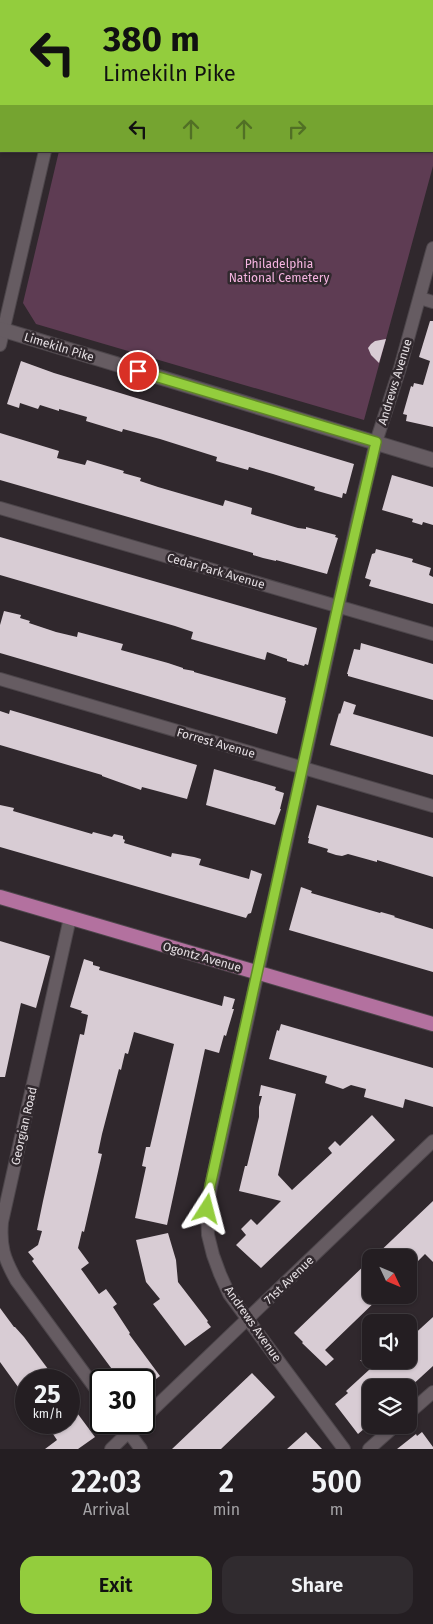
<!DOCTYPE html>
<style>
:root{--surface:#241e22;--page:#302b2f;--text:#f1f3f6;--muted:#a3a2a5;--line:#413c40;--accent:#93cd3d}
body{margin:0;font-family:"Fira Sans",sans-serif;background:var(--page);color:var(--text);height:100vh;display:flex;flex-direction:column;font-size:19px;white-space:nowrap}
*{box-sizing:border-box;margin:0}
p{font-size:16px;color:var(--muted)}
.icon{flex:none;width:28px;height:28px;fill:none;stroke:currentColor;stroke-width:2;stroke-linecap:round;stroke-linejoin:round}
.map{position:relative;height:1449px;overflow:hidden}
.details{display:flex;flex-direction:column;background:var(--surface);flex:1}
.details>*{flex:none}
.banner{position:absolute;left:0px;top:0px;width:434px;height:152px;box-shadow:0 1px 4px #0004,0 0 0 1px var(--line);background:#93cd3d;color:#111;overflow:hidden}
.needle{width:32px;rotate:134deg}
.tools{position:absolute;left:362px;top:1249px;display:grid;gap:10px}
.tools a{display:grid;place-items:center;width:55px;height:55px;border-radius:10px;background:var(--surface);box-shadow:0 1px 4px #0004,0 0 0 1px var(--line);font-size:25px}
.speed{position:absolute;left:15px;top:1369px;display:flex;gap:10px;font-size:25px;font-weight:700;text-align:center}
.speed>*{display:grid;place-content:center;width:65px;height:65px;border-radius:50%;background:var(--surface);box-shadow:0 1px 4px #0004,0 0 0 1px var(--line);line-height:1}
.speed small{font-size:12px;font-weight:400}
.speed .limit{border:2px solid #111;border-radius:8px;background:#fff;color:#111}
.pin{position:absolute;display:grid;place-items:center;width:42px;height:42px;color:#fff;margin:-21px;border:2px solid #fff;border-radius:50%;box-shadow:0 1px 5px #0007}
.me{position:absolute;width:55px;margin:-28px;rotate:9deg;stroke-linejoin:round;filter:drop-shadow(0 0 4px #0008)}
.turn{display:flex;align-items:center;gap:18px;height:105px;padding:0 20px;font-size:22px}
.turn .icon{width:65px;height:65px;stroke-width:2.5}
.turn b{display:block;font-size:35px;line-height:42px}
.lanes{display:flex;align-items:center;height:48px;padding:0 20px;background:#0003;justify-content:center;gap:25px;direction:ltr}
.lanes .off{opacity:.35}
.eta{display:flex;justify-content:space-evenly;align-items:center;height:85px;text-align:center}
.eta b{font-size:30px;font-weight:600;line-height:35px}
.cta{display:flex;gap:10px;margin-top:auto;padding:10px 20px}
.cta a{flex:1;height:58px;border-radius:15px;background:var(--accent);color:#111;font-size:20px;font-weight:600;line-height:58px;text-align:center}
.cta a+a{background:var(--page);color:var(--text)}
.map>svg:first-child{display:block}
.green{fill:#5e3c53}
.building{fill:#d8ccd4}
.lines{fill:none;stroke-linecap:round;stroke-linejoin:round}
.minor-casing{stroke:#4d464b;stroke-width:14}
.tertiary-casing{stroke:#4d464b;stroke-width:16}
.primary-casing{stroke:#4d464b;stroke-width:16}
.minor{stroke:#665c62;stroke-width:12}
.tertiary{stroke:#665c62;stroke-width:14}
.primary{stroke:#b3719f;stroke-width:14}
.route-casing{stroke:#608528;stroke-width:12}
.route{stroke:#93cd3d;stroke-width:9}
.labels{text-anchor:middle;dominant-baseline:central;stroke-width:5;stroke-linejoin:round;paint-order:stroke}
.park-label{font-size:12px;fill:#f6b5e1;stroke:#30282d}
.street-label{font-size:12px;fill:#e5dfe3;stroke:#30282d}
</style>
<div class="map">
<svg width="433" height="1449" viewBox="0 0 433 1449">
<rect width="100%" height="100%" fill="#30282d"/>
<path class="green" d="M95,0H433V166L364,420L36,324L23,303L59,151H432V1H95Z"/>
<path class="building" d="M430,321H433V427L406,421L407,415L403,414L411,386L413,387L414,383L423,385L430,361L419,357Z
M386,339L379,363L371,355L368,348L371,344L375,341Z
M21,361L54,373L354,464L346,494L343,493L342,498L314,490L315,487L273,474L249,467L248,470L216,461L217,457L160,439L123,429L122,432L86,421L87,417L59,409V411L40,405L38,409L20,403L19,408L7,404Z
M0,433L59,451L57,458L85,465L87,460L124,471L123,473L141,478L140,481L158,487L223,506L225,500L252,508L251,514L298,528L306,529V527L336,535L335,537L338,538L327,574L276,560V561L263,558L253,555V553L0,480Z
M392,475L433,487V525L423,522L422,525L412,522L413,519L382,510Z
M0,537L317,628L308,665L305,664L304,666L287,661V659L267,652L265,660L191,639L193,632L175,626L0,575Z
M376,549L413,559L412,562L431,568L429,575L433,577V604L369,586L371,580L365,578L372,554L375,553Z
M4,611L21,615L20,618L30,621L29,623L56,632L77,637L78,632L123,644L121,650L168,663L183,668V669L194,671V672L286,698L285,700L286,701L277,734L0,653V625Z
M361,643L433,664V700L348,676V674H347L354,649L360,650Z
M344,701L356,705L353,714L433,737V775L330,745L339,713L340,714Z
M10,710L197,765L187,799L142,787L141,790L102,776V775L0,745V711L9,714Z
M214,769L276,787L275,790L284,793L280,809H281L275,825L206,805Z
M0,805L14,808L13,811L92,834L93,832L112,837L114,834L123,836V839L125,840L124,843L171,857L172,853L194,857L201,859L199,865L249,879L251,870L262,874L251,913L248,914L246,918L0,847Z
M317,805L433,838V877L377,860V862L348,854L342,856L336,855L327,852L328,849L308,843L309,838H308Z
M301,887L312,891L311,893L380,913L381,912L395,916L394,917L433,929V972L289,930Z
M0,941L50,956L36,1008L21,1003L5,1077H0Z
M84,959L93,962V965L100,967L99,970L222,1006L224,996L235,999L232,1009H234L228,1029L226,1036L224,1035L219,1053L205,1049L167,1225L135,1218L146,1167L142,1166L146,1147H150L174,1044L134,1032L128,1054L125,1053L121,1070L119,1069L102,1134L98,1153L102,1154L84,1232L82,1231L78,1248L89,1263L81,1269L99,1294L106,1289L117,1304L113,1307L130,1333L129,1334L160,1376L144,1388V1380H120L32,1261L34,1259L28,1252L38,1245L42,1231L37,1230L43,1201L80,1034L84,1035L88,1015L81,1013L82,1011L70,1007Z
M281,1024L433,1068V1107L405,1099L403,1108L364,1097L366,1089L351,1085L343,1089L325,1083L327,1076L269,1059L277,1030L279,1031Z
M261,1085L296,1094L278,1175L292,1190L332,1153L328,1148L335,1141L340,1146L372,1115L395,1140L261,1268L236,1245L246,1235L241,1229L251,1219L257,1225L281,1201L239,1191L245,1166H247L259,1117V1107L262,1096H259Z
M433,1201V1262L425,1254L416,1263L412,1259L410,1260L409,1258H373Z
M168,1233L176,1260L178,1282L208,1321L207,1322L211,1327L185,1346L153,1304L160,1299L146,1282L136,1240Z
M371,1259V1295H382L325,1350L334,1359L326,1366L302,1343L303,1342L294,1333Z
M0,1308L14,1327H15L24,1337L48,1369L46,1370L53,1380H26V1398L0,1362Z
M433,1317V1366L409,1388H371V1423L358,1434L335,1404L348,1393L346,1391L370,1369L360,1360H409V1339Z
M252,1373L275,1397L267,1405L221,1449H172Z
M69,1402L95,1437L78,1449H45L57,1440L45,1422H69Z
M306,1432L322,1449H287Z
M422,1432L433,1447V1449H397L416,1434L417,1436Z"/>
<g class="lines">
<g class="minor-casing">
<path id="minor" d="M80,1V0
M420,298L433,302
M0,345L45,151
M0,508L433,634
M0,679L433,806
M70,918L2,1222C0,1247 4,1258 16,1280L101,1396
M409,1413L433,1392
M144,1418L433,1141
M121,1422L141,1449
M111,1449L139,1422
M344,1449L229,1294L220,1274L213,1255L208,1235L207,1209L211,1186L357,521L376,442L400,368L433,248
M369,1449L396,1425"/>
</g>
<g class="tertiary-casing">
<path id="tertiary" d="M0,329L433,460"/>
</g>
<g class="primary-casing">
<path id="primary" d="M0,897L433,1024"/>
</g>
<use href="#minor" class="minor"/>
<use href="#tertiary" class="tertiary"/>
<use href="#primary" class="primary"/>
</g>
<g class="lines">
<g class="route-casing">
<path id="route" d="M138,371L376,442L338,606L210,1186L207,1209"/>
</g>
<use href="#route" class="route"/>
</g>
<g class="labels">
<g class="park-label">
<text x="279" y="264">Philadelphia<tspan x="279" dy="14">National Cemetery</tspan></text>
</g>
<g class="street-label">
<text transform="translate(59 347) rotate(17)">Limekiln Pike</text>
<text transform="translate(395 382) rotate(-73)">Andrews Avenue</text>
<text transform="translate(216 571) rotate(16)">Cedar Park Avenue</text>
<text transform="translate(216 743) rotate(16)">Forrest Avenue</text>
<text transform="translate(202 957) rotate(16)">Ogontz Avenue</text>
<text transform="translate(24 1126) rotate(-77)">Georgian Road</text>
<text transform="translate(289 1280) rotate(-44)">71st Avenue</text>
<text transform="translate(253 1324) rotate(55)">Andrews Avenue</text>
</g>
</g>
</svg>
<div class="tools">
<a><svg class="needle" viewBox="-14 -14 28 28"><path d="M0-13l5 13h-10z" fill="#e53935"/><path d="M0 13l5-13h-10z" fill="#a3a2a5"/></svg></a>
<a><svg class="icon" aria-label="sound" viewBox="0 0 24 24"><path d="M4 9h4l5-4v14l-5-4H4zM17 9q2 3 0 6"/></svg></a>
<a><svg class="icon" aria-label="layers" viewBox="0 0 24 24"><path d="M12 4l9 5-9 5-9-5zM3 14l9 5 9-5"/></svg></a>
</div>
<div class="speed"><div>25<small>km/h</small></div><div class="limit">30</div></div>
<div class="pin" style="left:138px;top:371px;background:#d93025"><svg class="icon" aria-label="arrive" viewBox="0 0 24 24"><path d="M6 21V4h12l-3 4 3 4H6"/></svg></div>
<svg class="me" style="left:207px;top:1209px" viewBox="-20 -20 40 40"><path d="M0-17L14 15 0 8-14 15z" fill="#93cd3d" stroke="#fff" stroke-width="4"/></svg>
<div class="banner">
<div class="turn"><svg class="icon" aria-label="left" viewBox="0 0 24 24"><path d="M17 20v-9H6M10 6l-5 5 5 5"/></svg><div><b>380 m</b>Limekiln Pike</div></div>
<div class="lanes"><svg class="icon" aria-label="left" viewBox="0 0 24 24"><path d="M17 20v-9H6M10 6l-5 5 5 5"/></svg><svg class="icon off" aria-label="ahead" viewBox="0 0 24 24"><path d="M12 20V5M6 11l6-6 6 6"/></svg><svg class="icon off" aria-label="ahead" viewBox="0 0 24 24"><path d="M12 20V5M6 11l6-6 6 6"/></svg><svg class="icon off" aria-label="right" viewBox="0 0 24 24"><path d="M7 20v-9h11M14 6l5 5-5 5"/></svg></div>
</div>
</div>
<section class="details">
<div class="eta">
<div><b>22:03</b><p>Arrival</p></div>
<div><b>2</b><p>min</p></div>
<div><b>500</b><p>m</p></div>
</div>
<div class="cta"><a>Exit</a><a>Share</a></div>
</section>
